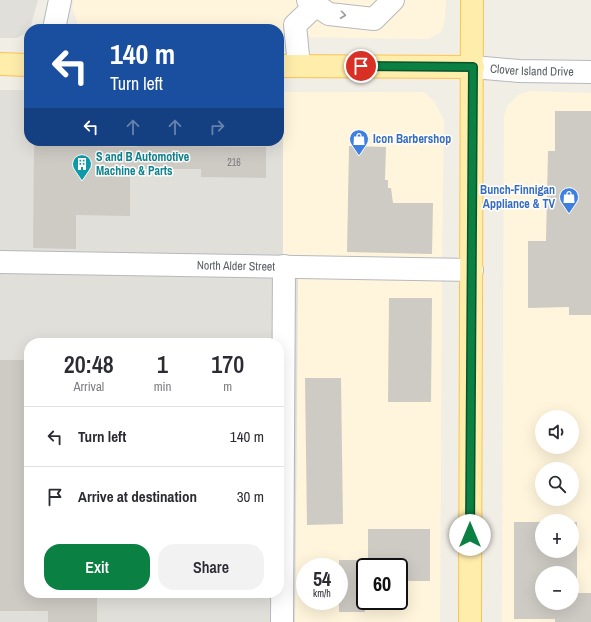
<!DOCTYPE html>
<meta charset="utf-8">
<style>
:root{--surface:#fff;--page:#f2f2f3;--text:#2b2b33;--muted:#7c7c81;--line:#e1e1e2;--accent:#0b8043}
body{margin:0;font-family:"Archivo Narrow",sans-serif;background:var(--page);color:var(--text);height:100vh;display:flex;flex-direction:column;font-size:15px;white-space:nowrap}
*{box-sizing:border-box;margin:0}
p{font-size:13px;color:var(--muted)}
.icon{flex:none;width:22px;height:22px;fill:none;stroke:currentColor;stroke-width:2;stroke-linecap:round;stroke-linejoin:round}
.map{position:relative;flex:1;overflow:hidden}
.drawer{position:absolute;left:24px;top:338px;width:260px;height:260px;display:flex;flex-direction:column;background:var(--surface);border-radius:16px;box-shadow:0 4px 16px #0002}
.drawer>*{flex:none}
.guide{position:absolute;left:24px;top:24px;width:260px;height:122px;border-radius:16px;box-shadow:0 4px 16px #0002;background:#1a4fa0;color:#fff;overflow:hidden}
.fabs{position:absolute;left:535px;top:410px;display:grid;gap:8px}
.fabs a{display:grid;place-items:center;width:44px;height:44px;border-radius:50%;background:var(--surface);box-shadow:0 4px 16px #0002;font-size:20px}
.speed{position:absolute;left:296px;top:558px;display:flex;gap:8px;font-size:20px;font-weight:700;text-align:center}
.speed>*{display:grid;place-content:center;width:52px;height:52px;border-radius:50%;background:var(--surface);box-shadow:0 4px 16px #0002;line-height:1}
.speed small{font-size:10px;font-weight:400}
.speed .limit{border:2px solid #111;border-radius:6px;background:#fff;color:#111}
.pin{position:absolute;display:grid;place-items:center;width:34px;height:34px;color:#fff;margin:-17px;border:2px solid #fff;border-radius:50%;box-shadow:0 1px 4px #0007}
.me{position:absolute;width:44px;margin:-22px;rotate:0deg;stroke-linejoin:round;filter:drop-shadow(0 0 3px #0008)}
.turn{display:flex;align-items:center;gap:14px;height:84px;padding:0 20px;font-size:18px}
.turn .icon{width:52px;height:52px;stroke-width:2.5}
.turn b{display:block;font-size:28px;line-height:34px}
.lanes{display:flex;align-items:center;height:38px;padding:0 20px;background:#0003;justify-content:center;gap:20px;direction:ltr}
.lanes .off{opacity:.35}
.eta{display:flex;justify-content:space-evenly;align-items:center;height:68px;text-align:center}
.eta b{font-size:24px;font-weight:600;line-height:28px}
.action{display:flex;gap:8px;margin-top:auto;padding:8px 20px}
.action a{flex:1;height:46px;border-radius:16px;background:var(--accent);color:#fff;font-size:16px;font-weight:600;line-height:46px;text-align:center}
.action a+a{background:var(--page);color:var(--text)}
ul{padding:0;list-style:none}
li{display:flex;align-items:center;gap:12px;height:60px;padding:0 20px;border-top:1px solid var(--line)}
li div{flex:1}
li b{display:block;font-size:15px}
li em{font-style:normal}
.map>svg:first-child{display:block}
.commercial{fill:#fff5dc;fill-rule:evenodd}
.industrial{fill:#e1dfda;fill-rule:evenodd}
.building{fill:#cecac4;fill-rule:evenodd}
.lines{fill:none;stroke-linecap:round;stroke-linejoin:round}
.minor-casing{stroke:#b6b9bd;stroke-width:24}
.major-casing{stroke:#fdc352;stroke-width:24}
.minor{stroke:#fff;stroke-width:22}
.major{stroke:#ffedac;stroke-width:22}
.oneway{stroke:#96999c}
.route-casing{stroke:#07532c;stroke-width:10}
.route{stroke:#0b8043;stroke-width:7}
.labels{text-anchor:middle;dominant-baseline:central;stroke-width:3;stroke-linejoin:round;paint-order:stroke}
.number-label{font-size:10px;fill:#797c7e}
.street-label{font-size:12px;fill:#5d6267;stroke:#fff}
.shop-label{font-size:12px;font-weight:bold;fill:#366cbe;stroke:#fff;text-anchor:start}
.culture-label{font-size:12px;font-weight:bold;fill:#0d838f;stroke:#fff;text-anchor:start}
</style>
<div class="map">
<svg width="591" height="622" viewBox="0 0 591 622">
<rect width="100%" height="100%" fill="#f1eee6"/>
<path class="commercial" d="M74,0H446L445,20L441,32L428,39L279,37V29H82L78,24L72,7Z
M530,91L591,93V622H502L504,116L508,105L518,95ZM542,417H572V447H542ZM542,469H572V499H542ZM542,521H572V551H542ZM542,573H572V603H542Z
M283,92H424L435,102L444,121L442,261L283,257Z
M298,276L442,279L440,622H295ZM305,567H339V601H305ZM365,567H399V601H365Z"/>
<path class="industrial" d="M0,0H38L29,32L17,38H0Z
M0,90H29V141H279V92H283V257L0,251Z
M0,271L298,276L295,622H0ZM29,343H279V593H29Z"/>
<path class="building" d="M555,111H591V315H569V307L528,308V241H546L548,151H555Z
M137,141H185V146L266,147V178L201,177V169H130V216L76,215V249L33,248L34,145L137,147Z
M349,146L386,147L385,180H388V188H391L393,203H433L432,254L347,252Z
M389,298H432L431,402H388Z
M0,360H29V593H97V622H48V611H0Z
M305,378H341L343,524L307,525Z
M514,522H542V551H572V522H577V593H591V622H555V619H514ZM542,573H572V603H542Z
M368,529H430V581H399V567H368Z
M339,560H365V612H339Z"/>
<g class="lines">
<g class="minor-casing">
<g id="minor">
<path d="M308,0L329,14L374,19L393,0"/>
<path d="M54,29L60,0"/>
<path d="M299,66L295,25L316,5"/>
<path id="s1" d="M473,67L519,71L591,72"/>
<path id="s2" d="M0,262L472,270"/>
<path d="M282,622L284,266"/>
</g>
</g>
<g class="major-casing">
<path id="major" d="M0,64L29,65
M279,66L473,67
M470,622L472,0"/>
</g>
<use href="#minor" class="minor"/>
<use href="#major" class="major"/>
</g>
<defs><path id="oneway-chevron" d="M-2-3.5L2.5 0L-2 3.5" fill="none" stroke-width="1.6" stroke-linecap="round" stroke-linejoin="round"/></defs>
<use class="oneway" href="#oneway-chevron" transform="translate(343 15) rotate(7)"/>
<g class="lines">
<g class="route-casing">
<path id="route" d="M361,66L473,67L470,535"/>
</g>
<use href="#route" class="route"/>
</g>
<defs>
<g id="shop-pin" transform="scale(1)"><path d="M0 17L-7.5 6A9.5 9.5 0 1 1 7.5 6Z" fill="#3f7fe0" stroke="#fff"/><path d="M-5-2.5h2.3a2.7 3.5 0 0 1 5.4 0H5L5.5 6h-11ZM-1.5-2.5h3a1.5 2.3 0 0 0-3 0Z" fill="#fff"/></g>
<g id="building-pin" transform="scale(1)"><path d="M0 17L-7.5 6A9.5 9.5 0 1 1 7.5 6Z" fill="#0f9aa8" stroke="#fff"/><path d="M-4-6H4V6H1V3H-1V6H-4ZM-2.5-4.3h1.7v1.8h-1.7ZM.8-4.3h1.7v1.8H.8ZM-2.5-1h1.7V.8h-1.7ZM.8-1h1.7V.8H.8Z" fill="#fff"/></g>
</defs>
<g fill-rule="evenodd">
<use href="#shop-pin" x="359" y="139"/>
<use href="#building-pin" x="82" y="164"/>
<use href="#shop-pin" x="569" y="197"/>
</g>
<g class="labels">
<g class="number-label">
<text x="234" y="162">216</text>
</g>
<g class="street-label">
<text stroke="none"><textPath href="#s1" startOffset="59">Clover Island Drive</textPath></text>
<text stroke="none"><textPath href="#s2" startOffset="236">North Alder Street</textPath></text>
</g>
<g class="shop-label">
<text x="373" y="139">Icon Barbershop</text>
<text x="555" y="190" text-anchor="end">Bunch-Finnigan<tspan x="555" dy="14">Appliance &amp; TV</tspan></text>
</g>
<g class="culture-label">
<text x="96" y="157">S and B Automotive<tspan x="96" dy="14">Machine &amp; Parts</tspan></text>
</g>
</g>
</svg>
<div class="fabs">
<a><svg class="icon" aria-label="sound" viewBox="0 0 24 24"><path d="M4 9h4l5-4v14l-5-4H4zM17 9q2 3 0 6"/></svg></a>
<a><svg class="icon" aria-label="search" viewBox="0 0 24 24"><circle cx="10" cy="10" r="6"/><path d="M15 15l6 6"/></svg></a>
<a>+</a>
<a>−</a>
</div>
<div class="speed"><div>54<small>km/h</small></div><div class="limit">60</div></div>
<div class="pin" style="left:361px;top:66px;background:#d93025"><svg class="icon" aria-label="arrive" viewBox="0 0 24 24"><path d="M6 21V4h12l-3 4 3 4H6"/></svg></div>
<svg class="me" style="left:470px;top:535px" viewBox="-20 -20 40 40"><circle r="19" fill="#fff"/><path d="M0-13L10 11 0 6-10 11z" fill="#0b8043"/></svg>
<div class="guide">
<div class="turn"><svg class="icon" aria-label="left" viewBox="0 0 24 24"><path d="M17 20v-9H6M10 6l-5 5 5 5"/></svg><div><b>140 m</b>Turn left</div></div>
<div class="lanes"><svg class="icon" aria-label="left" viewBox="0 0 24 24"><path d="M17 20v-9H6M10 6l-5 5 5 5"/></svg><svg class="icon off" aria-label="ahead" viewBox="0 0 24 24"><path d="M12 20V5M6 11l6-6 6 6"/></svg><svg class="icon off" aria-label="ahead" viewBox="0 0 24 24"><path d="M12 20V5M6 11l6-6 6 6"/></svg><svg class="icon off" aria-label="right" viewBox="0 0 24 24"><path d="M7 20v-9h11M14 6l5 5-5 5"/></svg></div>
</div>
<section class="drawer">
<div class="eta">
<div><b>20:48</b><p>Arrival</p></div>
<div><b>1</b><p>min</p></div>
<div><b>170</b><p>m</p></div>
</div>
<ul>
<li><svg class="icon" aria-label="left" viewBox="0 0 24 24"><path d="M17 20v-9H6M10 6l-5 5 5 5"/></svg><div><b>Turn left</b></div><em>140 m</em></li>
<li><svg class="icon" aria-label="arrive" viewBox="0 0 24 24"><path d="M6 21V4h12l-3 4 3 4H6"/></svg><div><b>Arrive at destination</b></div><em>30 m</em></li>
</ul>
<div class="action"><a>Exit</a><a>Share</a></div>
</section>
</div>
